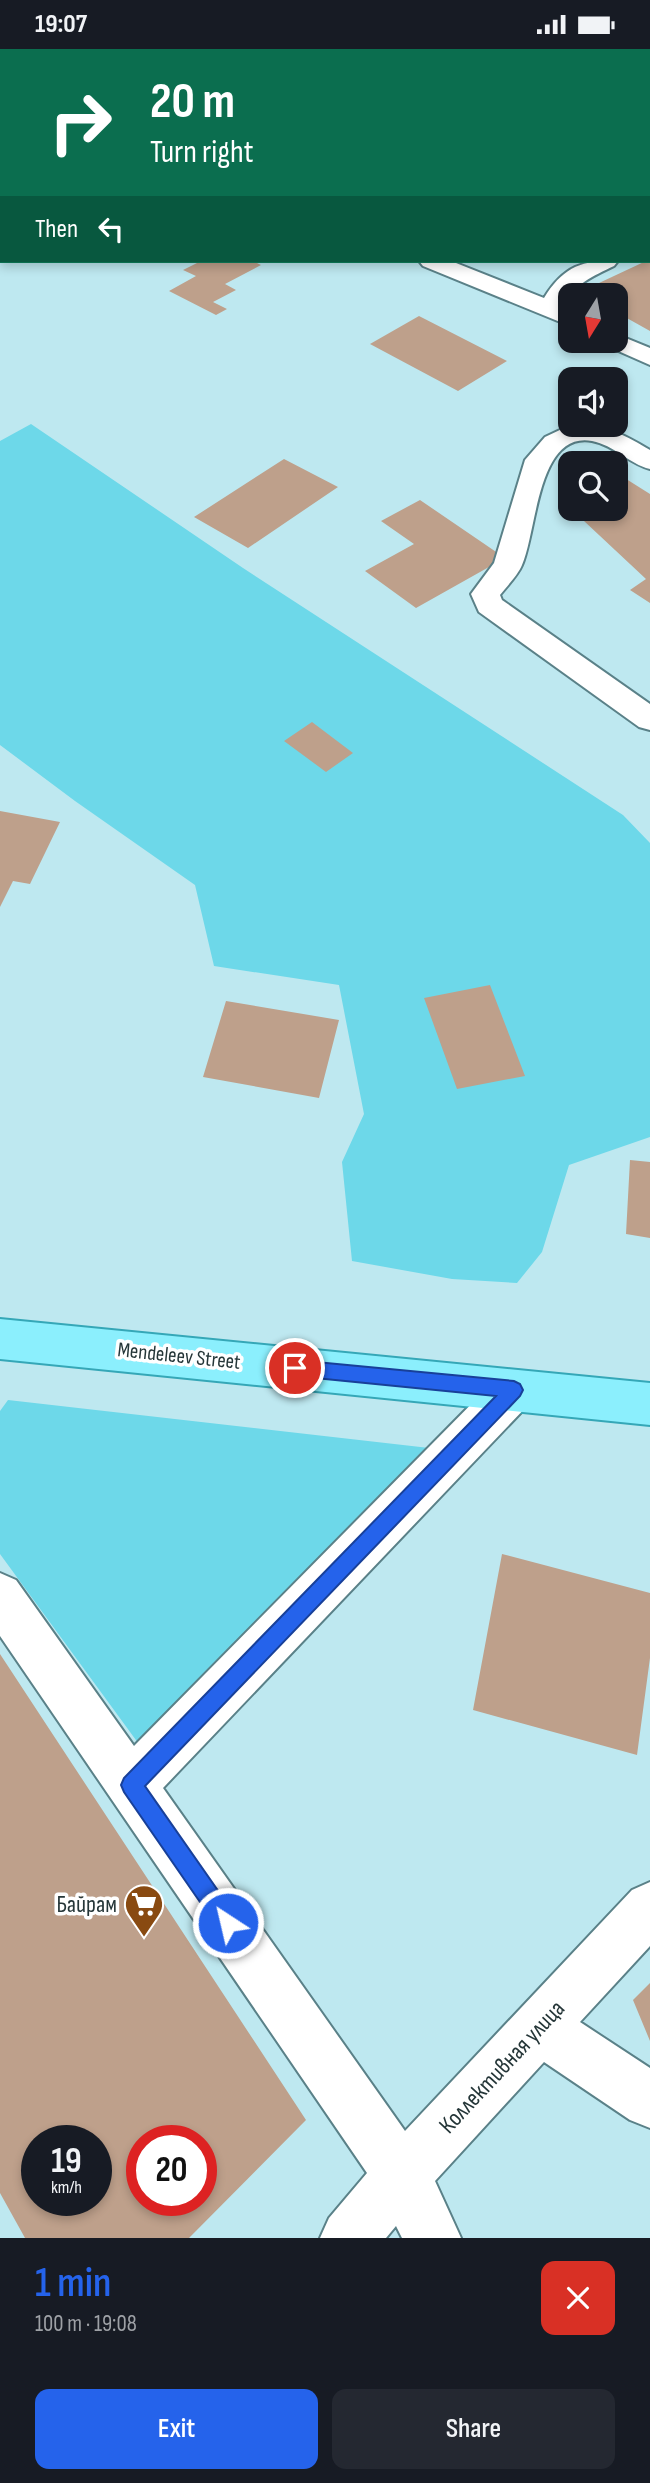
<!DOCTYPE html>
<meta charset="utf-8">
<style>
:root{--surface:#171b24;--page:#242831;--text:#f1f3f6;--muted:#9ea1a6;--accent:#2563eb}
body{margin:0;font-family:"Sofia Sans Condensed",sans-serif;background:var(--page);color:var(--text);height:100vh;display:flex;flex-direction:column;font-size:26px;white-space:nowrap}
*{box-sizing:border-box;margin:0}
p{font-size:23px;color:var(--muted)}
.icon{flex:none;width:38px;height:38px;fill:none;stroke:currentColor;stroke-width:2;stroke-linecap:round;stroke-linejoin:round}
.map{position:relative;height:2189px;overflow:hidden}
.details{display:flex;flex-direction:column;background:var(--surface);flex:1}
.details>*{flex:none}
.banner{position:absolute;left:0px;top:0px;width:651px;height:214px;box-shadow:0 4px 10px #0003;background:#0b6e4f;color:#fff;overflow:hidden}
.needle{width:46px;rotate:191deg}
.fabs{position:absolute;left:558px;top:234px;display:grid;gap:14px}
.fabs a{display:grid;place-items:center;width:70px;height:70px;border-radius:14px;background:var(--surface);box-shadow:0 4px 10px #0003;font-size:35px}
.speed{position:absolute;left:21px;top:2076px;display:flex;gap:14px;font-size:35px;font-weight:700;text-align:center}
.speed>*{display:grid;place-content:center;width:91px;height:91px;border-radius:50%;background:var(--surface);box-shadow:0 4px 10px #0003;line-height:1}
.speed small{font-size:18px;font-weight:400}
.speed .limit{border:10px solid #d22;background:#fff;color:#111}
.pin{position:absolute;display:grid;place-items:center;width:60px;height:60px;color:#fff;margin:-30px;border:4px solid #fff;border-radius:50%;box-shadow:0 2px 7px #0007}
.me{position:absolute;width:77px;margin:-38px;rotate:325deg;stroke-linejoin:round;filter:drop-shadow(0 0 5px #0008)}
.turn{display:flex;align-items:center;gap:24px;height:147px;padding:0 35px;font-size:32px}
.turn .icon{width:91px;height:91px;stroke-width:2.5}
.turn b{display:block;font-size:49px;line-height:60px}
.then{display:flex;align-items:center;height:66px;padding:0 35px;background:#0003;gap:14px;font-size:26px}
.round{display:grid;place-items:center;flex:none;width:74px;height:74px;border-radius:14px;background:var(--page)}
.headline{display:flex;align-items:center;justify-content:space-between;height:119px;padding:0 35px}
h1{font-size:42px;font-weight:600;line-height:52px;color:var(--accent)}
.cta{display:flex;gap:14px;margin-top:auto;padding:14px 35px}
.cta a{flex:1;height:80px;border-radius:14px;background:var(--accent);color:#fff;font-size:28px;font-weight:600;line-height:80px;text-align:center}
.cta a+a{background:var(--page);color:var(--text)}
.status{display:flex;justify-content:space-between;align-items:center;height:49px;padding:0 35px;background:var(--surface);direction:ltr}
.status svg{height:19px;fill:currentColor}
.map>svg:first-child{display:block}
.green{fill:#6dd8e9}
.building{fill:#bea08b;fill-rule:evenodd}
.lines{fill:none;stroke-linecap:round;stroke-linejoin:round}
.minor-casing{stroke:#5a8188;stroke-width:4}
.major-casing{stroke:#35a7b7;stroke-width:4}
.minor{fill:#fff;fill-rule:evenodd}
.major{fill:#8beffd;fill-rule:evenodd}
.route{fill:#2563eb;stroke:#184099;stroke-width:2}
.labels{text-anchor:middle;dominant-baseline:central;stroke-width:7;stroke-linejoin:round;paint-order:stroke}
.street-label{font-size:21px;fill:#253638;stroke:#fff}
.near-poi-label{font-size:24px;fill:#253638;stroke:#fff;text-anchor:end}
.near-street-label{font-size:24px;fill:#253638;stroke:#fff}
</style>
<div class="status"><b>19:07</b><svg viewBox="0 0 49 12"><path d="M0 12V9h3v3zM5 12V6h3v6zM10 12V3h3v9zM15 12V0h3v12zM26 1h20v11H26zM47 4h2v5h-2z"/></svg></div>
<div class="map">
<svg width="650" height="2189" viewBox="0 0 650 2189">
<rect width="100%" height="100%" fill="#bee8f0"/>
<path class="green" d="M31,375L243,519L623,766L650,794V1088L569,1116L542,1203L517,1234L452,1230L352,1212L342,1113L364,1065L339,936L214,917L195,836L75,752L0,696V392Z
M8,1351L438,1400L141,1698L0,1505V1362Z"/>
<path class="building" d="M201,212H253L261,216L225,235L236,241L213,253L227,260L216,266L169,242L196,227L183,221Z
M646,212H650V282L616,263V247L584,245L603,236L599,234Z
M419,267L507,312L458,342L370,295Z
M284,410L338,438L248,499L194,468Z
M623,428L650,445V554L630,541L646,530L584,472L604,460H616V433Z
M420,451L505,509L416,559L365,522L414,495L381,472Z
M312,673L353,704L326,723L284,692Z
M0,762L60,773L30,835L13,832L0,858Z
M490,936L525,1027L457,1040L424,949Z
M226,952L339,971L319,1049L203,1028Z
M630,1111L650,1113V1189L626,1185Z
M502,1505L650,1544V1609L637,1706L473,1661Z
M0,1605L306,2071L189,2189H25L0,2144ZM37,2091H96V2151H37ZM142,2091H201V2151H142Z
M650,1934V1992L633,1951Z"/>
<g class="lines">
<g class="minor-casing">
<path id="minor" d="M521,0H545L519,2Z
M0,25H2V37H0Z
M649,183H650V197H649Z
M419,212H451L544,249C563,218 583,210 618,212L614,217C593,227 574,235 564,257L570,261V277L423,217Z
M616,285L650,299V316L607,297L604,292H616Z
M579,376C606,376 627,387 650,401V420C629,415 614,396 592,392C537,382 537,482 522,516C518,526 507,537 500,546L502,551L650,655V681L639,678L479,563L471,545L494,514L525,411L545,388L562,380Z
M514,1321L529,1327L535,1341L529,1355L163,1739L405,2082L632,1841L650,1833V1897L580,1973L650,2019V2079L630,2071L544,2013L435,2132L461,2189H402L396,2177L386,2189H320L329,2169L367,2124L0,1587V1524L16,1531L134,1697L499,1327Z"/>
</g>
<g class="major-casing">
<path id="major" d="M0,1270L650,1334V1376L0,1310Z"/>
</g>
<use href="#minor" class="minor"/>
<use href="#major" class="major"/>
</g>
<path class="route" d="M295,1311L514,1332L520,1335L523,1341L520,1347L145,1737L235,1866L238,1874L235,1882L228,1885L220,1882L124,1743L121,1736L124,1729L496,1347L295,1327L289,1325L286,1319L289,1313Z"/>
<defs>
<g id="supermarket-pin" transform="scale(2.0125)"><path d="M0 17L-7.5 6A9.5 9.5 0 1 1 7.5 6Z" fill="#894a11" stroke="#fff"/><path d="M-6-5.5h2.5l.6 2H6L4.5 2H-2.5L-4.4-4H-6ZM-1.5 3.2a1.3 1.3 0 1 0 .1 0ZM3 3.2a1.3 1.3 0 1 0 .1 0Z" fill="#fff"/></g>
</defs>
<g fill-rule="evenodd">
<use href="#supermarket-pin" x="144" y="1855"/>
</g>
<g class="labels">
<g class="street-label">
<text transform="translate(179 1307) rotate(6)">Mendeleev Street</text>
</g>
<g class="near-poi-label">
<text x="117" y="1855">Байрам</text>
</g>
<g class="near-street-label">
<text transform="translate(502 2018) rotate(-47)">Коллективная улица</text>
</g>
</g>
</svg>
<div class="fabs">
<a><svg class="needle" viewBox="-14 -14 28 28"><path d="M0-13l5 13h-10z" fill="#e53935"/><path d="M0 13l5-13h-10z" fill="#9ea1a6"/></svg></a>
<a><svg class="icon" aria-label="sound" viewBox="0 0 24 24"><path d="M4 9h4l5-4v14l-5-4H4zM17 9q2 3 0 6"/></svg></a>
<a><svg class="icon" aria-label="search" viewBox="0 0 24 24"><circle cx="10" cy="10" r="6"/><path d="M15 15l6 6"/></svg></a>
</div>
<div class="speed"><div>19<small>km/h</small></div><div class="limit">20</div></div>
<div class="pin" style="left:295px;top:1319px;background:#d93025"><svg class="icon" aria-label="arrive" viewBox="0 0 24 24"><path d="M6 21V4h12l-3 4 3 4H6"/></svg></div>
<svg class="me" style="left:228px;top:1874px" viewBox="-20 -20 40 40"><circle r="17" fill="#2563eb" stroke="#fff" stroke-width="3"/><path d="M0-11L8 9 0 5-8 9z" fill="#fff"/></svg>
<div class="banner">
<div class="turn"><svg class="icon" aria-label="right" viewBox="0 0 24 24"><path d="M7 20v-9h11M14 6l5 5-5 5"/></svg><div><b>20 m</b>Turn right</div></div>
<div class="then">Then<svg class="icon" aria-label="left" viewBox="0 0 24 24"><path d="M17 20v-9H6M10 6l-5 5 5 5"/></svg></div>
</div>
</div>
<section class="details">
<div class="headline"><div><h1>1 min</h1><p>100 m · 19:08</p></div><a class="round" style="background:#d93025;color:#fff"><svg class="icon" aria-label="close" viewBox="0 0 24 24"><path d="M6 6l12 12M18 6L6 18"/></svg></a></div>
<div class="cta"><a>Exit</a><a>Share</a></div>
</section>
